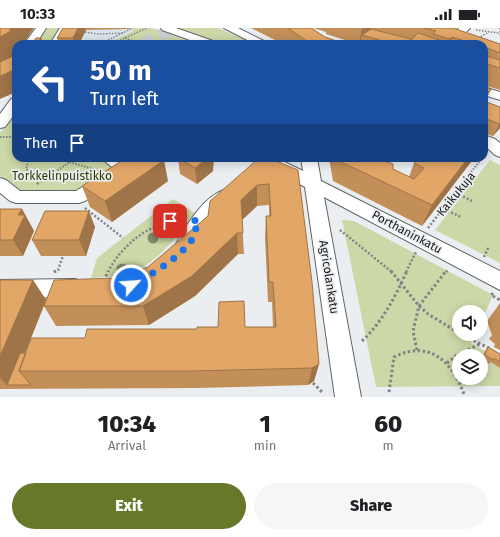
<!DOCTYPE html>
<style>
:root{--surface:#fff;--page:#f6f6f6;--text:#202124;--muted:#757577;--accent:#677928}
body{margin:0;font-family:"Fira Sans",sans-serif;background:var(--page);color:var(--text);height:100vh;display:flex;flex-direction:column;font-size:15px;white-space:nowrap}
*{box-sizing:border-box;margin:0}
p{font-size:13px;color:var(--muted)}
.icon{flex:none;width:22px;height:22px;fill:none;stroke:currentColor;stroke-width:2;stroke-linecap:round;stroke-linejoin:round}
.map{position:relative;height:369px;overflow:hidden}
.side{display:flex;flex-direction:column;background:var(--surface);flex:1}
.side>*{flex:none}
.guide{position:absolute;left:12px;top:12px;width:476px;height:122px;border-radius:12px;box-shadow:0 2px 10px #0003;background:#1a4fa0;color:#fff;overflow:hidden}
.fabs{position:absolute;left:452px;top:277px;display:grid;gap:8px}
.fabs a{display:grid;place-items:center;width:36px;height:36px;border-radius:50%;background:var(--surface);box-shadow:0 2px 10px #0003;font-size:20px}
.pin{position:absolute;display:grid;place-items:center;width:34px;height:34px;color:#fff;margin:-17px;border-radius:8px;box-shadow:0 2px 6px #0006}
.me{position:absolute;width:44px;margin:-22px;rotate:64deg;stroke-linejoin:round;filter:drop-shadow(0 0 3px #0008)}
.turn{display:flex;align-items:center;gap:14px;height:84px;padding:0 12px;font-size:18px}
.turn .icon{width:52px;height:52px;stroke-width:2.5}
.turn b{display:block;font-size:28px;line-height:34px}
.then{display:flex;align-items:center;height:38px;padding:0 12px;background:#0003;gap:8px;font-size:15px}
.eta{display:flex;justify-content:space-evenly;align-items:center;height:68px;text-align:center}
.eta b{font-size:24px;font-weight:800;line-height:28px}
.cta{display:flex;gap:8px;margin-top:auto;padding:8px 12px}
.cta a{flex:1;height:46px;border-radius:24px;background:var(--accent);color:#fff;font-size:16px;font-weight:800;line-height:46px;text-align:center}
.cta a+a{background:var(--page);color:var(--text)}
.status{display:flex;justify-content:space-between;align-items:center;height:28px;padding:0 20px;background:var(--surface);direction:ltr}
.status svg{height:11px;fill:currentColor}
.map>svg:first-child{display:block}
.built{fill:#dae4ed}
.green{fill:#ccd8a7;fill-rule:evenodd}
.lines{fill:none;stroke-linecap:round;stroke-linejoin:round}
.minor-tunnel{stroke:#cbced1;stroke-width:12;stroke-dasharray:12 6;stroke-linecap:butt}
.minor-casing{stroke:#616467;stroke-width:2}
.path-far3{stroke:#818385;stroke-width:1.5;stroke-dasharray:1.5 1.5;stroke-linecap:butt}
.path-far2{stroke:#818385;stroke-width:2;stroke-dasharray:1.5 1.5;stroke-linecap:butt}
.path-far1{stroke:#818385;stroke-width:2.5;stroke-dasharray:2 2;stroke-linecap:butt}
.path{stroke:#818385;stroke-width:3;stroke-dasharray:2.5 2.5;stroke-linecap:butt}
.minor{fill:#fff;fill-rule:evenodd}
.tree{fill:#858c6c}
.wall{fill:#c28f59;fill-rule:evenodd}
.shaded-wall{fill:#9e7448}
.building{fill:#e2a667;stroke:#9e7448}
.route{stroke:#1a73e8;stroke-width:7;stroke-dasharray:0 12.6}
.labels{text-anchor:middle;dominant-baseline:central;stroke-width:3.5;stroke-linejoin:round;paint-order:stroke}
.park-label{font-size:12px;fill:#323c00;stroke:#ebeef1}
.street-label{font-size:12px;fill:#171819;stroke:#ebeef1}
</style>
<div class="status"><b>10:33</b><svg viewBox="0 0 49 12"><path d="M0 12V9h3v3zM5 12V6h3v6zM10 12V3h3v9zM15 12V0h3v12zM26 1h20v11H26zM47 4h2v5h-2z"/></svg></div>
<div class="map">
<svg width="500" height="369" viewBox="0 0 500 369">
<rect width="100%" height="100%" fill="#ebeef1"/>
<path class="built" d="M72,0H141L106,16H64Z"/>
<path class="green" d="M45,0H59L50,16H34Z
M134,0H151L197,16H106L132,4Z
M174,0H218L255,16H222Z
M16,81V130H101L116,139L76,166L22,165L0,148V105Z
M490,132L500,137V235L435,202Z
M173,171L195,185C180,206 153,239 128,246C116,249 103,249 91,250L97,230Z
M342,192L354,193L493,267L481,294V284H459V306H475L471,315L500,332V358L376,359ZM459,328H481V350H459Z"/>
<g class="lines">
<path class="minor-tunnel" d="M143,16L176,0"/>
<g class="minor-casing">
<path id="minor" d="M36,0H46L36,16H24Z
M60,0H70L62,16H50Z
M161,0H176L216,14L218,16H201L162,2Z
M224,0H238L270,16H255Z
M459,0H470L460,10H452L451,8Z
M484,59L500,64V72L484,67Z
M16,70V84L5,99L0,100V86L11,71Z
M484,107L495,111L500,115V129L495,127L484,117Z
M101,130H120L125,133L129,130H148L146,134L85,173L79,175H16L10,173L0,165V150L6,152L20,163H76L113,140Z
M256,130H276L303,143L301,130H317L321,153L500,243V262L324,169L361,369H335L305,159L258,134Z
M226,161L232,163L235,167L209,193L194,220L185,226L178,223L175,218C186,198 203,168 226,161Z
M75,251L82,254L86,260L82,266L75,269L0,270V252Z"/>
</g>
<path class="path-far3" d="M500,0V7
M476,2L499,5
M85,4L98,6L124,5
M125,10L133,13
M478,10L489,4
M100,16L133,0
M112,16L147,0"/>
<path class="path-far2" d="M0,109H16
M29,130L26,141L31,144
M65,130L70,134L96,142
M55,144L70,134
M471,144L484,128"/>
<path class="path-far1" d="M29,143L43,152
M37,156L56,143
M456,165L472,173
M85,180L123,210
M444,181L461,189
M428,200L472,143
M340,202L392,244
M484,229L489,218
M54,244L58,242L63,228
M108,244C122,216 152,193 184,191
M406,244L416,224
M446,244L448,241"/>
<path class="path" d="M391,243L419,278L428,286L459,305
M54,244L56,243
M104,253L108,243
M493,265L491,267L500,272
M460,306L489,320
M362,313C383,293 395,269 407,243
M417,322L413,303L419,278L446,243
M447,335L457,327L480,316
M313,355L323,365
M389,364L394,329C430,311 452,334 464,366"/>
<use href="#minor" class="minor"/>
</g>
<g class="tree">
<circle cx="172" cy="201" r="5"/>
<circle cx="153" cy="210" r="5.5"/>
<circle cx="122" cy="241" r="5.5"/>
</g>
<path class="wall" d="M63,0H130V1L86,2L79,16H59L57,10Z
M251,0H311L325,9L345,16H283Z
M313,0H453L500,16V62L484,57V16H348V13L326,6V4Z
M484,59L491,61L489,66L487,69L484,68Z
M484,73L500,79V100L493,108L484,105Z
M178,130L213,143L197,156L180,146Z
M269,130L319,336L314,353L308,357L197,360L0,361V252H33L46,272L118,250L148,239L208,188ZM269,177V188H266L265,209L268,274H272L273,299H245L197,301L85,310L25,325L44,278L56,298L149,297L195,268L238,226H244L242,192L257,178Z
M329,130H376L393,141L409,149L414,135L474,130L422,198L333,153Z
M168,153L112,194L90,179L82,158Z
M0,181H22L34,203L23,228H0Z
M95,199L86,228H41L32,212Z
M500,275V322L494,319L495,316L489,311L492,307L487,293Z
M488,319L500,326V340L491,334L489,336L481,331L485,323Z"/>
<path class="shaded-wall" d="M11,0H34L23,16H16V26L4,34L0,36V9Z
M78,0H85L86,2L79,16H75L73,10Z
M364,0H371L369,9L362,7L360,16H359L362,1Z
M452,9L450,16H448L450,11Z
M41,10L43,14L41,16H37Z
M16,41V64L0,71V48Z
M500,95V100L493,108Z
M208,130H214L213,143L197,156L195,140Z
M468,130H474L422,198L432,177Z
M164,132L168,153L112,194L105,173Z
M257,157V178L241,193V172Z
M22,181L34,203L23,228L13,212L18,187Z
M89,183L95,199L86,228L79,212Z
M237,205L238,226L195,268L149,297L143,278Z
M33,252L46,272L12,357H7L11,361L0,350V328Z
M319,336L314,353L308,357L312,340Z"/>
<path class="building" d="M0,0H11L9,4L0,9Z
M63,0H78L73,10H57Z
M288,0H311L325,9L345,16H311Z
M424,0H453L500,16V25L484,19V16H474L452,9L450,11L433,6L436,3Z
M371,1L411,11L410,13L409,16H394L362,7Z
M418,5L451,16H421L410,13Z
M36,10H41L37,16H32Z
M16,27V41L0,48V34Z
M484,27L500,32V40L484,35Z
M484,59L491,61L489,64H484Z
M484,73L500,79V96L484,90Z
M484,106L487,107L484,110Z
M126,130H160L164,132L105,173L82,158Z
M178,130H208L195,140Z
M259,130H269L298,142L312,254L319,336L312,340L193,343H19L31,310H85L87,301H197V299H218L219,274L244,273L245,299H276L273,254H269L266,188H271L269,156L257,157L241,172L243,205H237L192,248L143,278H44L54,252L118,250L148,239L208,188L210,173Z
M337,130H376L393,136V141L414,151L424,140L414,135L419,130H468L432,177L337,132Z
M0,181H22L18,187H25L13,212H0Z
M45,183H89L79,212H32Z
M0,252H33L0,328Z
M488,319L500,326V334L494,330L493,332L485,327Z
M20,325H26L19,343L31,357H7Z"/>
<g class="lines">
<path class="route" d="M131,257C150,248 181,229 193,210C196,205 195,198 199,193L181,191L170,193"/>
</g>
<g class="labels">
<g class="park-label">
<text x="62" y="148">Torkkelinpuistikko</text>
</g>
<g class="street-label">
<text transform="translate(456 166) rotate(-51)">Kaikukuja</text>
<text transform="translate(407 204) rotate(28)">Porthaninkatu</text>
<text transform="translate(329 249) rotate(81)">Agricolankatu</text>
</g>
</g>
</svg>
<div class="fabs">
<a><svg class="icon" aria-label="sound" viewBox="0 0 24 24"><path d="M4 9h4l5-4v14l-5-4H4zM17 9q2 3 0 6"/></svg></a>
<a><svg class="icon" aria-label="layers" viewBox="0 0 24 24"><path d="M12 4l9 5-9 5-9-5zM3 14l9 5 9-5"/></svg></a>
</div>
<div class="pin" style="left:170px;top:193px;background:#d93025"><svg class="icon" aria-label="arrive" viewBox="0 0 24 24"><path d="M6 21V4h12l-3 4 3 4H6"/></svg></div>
<svg class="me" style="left:131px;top:257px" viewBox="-20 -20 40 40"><circle r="17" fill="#1a73e8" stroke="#fff" stroke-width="3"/><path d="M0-11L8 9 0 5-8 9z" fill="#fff"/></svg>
<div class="guide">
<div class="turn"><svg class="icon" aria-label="left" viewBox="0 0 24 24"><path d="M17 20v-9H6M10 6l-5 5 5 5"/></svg><div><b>50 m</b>Turn left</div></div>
<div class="then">Then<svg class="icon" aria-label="arrive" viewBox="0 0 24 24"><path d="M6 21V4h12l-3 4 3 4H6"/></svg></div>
</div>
</div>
<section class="side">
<div class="eta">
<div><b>10:34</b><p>Arrival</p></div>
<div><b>1</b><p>min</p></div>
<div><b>60</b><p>m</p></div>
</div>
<div class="cta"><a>Exit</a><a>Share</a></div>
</section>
